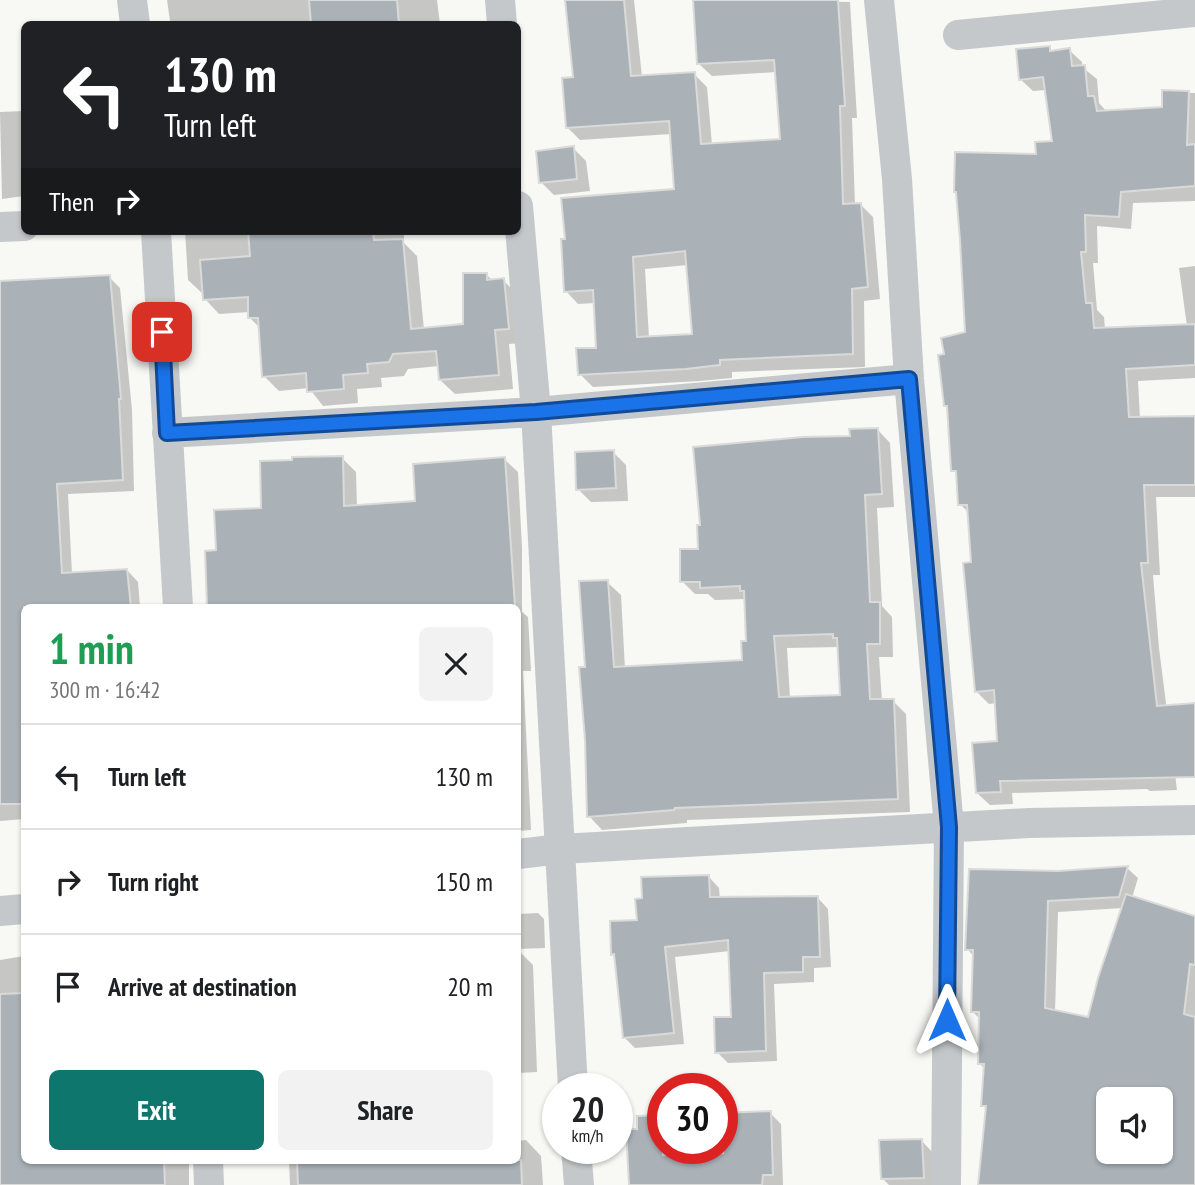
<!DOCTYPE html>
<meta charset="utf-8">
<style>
:root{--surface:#fff;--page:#f2f2f2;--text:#202124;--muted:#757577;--line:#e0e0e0;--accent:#0f766e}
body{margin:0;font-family:"PT Sans Narrow",sans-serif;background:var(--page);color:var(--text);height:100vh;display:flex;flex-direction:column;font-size:26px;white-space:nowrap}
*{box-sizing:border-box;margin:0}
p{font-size:23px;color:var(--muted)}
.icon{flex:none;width:38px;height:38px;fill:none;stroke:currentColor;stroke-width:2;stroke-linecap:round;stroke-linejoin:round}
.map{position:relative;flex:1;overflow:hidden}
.panel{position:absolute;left:21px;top:604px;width:500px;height:560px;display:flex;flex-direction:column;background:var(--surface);border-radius:10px;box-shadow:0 2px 5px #0004}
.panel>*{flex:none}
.hud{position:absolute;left:21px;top:21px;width:500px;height:214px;border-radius:10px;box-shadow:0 2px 5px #0004;background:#202124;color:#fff;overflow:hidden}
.buttons{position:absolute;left:1096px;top:1087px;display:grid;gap:14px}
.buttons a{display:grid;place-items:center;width:77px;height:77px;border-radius:10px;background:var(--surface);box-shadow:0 2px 5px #0004;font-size:35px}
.speed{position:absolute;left:542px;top:1073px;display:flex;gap:14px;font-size:35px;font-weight:700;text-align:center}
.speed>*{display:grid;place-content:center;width:91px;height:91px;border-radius:50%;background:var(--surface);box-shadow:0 2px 5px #0004;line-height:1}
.speed small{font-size:18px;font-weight:400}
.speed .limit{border:10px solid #d22;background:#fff;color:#111}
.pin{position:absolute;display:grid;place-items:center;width:60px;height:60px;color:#fff;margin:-30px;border-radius:14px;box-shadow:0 4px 10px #0006}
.me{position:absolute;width:77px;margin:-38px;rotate:0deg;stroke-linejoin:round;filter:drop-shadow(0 0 5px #0008)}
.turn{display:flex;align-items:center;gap:24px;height:147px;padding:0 28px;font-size:32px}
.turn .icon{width:91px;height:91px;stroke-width:2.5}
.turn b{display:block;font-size:49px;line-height:60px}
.then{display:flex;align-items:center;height:66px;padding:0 28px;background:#0003;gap:14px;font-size:26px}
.round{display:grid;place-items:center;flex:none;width:74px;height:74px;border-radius:10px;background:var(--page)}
.headline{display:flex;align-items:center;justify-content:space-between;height:119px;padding:0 28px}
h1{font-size:42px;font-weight:800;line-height:52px;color:#1e9e55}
.button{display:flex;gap:14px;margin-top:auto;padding:14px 28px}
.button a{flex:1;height:80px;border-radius:10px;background:var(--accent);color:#fff;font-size:28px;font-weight:800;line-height:80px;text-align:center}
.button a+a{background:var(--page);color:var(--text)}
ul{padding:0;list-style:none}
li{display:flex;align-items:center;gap:21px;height:105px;padding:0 28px;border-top:2px solid var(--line)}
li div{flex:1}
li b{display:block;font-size:26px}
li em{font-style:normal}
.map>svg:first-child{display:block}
.shadow{fill:#0003;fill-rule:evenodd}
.building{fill:#aab2b8;stroke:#dadad8;stroke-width:2;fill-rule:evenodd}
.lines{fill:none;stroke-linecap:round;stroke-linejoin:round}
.minor{stroke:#c4c8cb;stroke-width:30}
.route-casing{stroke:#114b97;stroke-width:18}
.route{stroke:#1a73e8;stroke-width:12}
</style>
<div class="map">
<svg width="1195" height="1185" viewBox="0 0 1195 1185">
<rect width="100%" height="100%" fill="#f8f8f5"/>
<path class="shadow" d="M167,0H437L440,24H174L170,21Z
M567,0H634L642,77L694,74L707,87L712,145L782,141L776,72L712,76L699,64L695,0L850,2L857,118H852L855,205L860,204L873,217L880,299L864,301L865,367L732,372V378L700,381L593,387L580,374L598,349L595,303L578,304L566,291L676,191L671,134L580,140L568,128L575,79ZM688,265L694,336L649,338L645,269Z
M1049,48L1053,52L1069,50L1082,62V67L1097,79L1099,103L1107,112L1163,108L1164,92L1195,93V201L1133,203L1131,229L1097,226L1098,263H1093L1097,310L1104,317L1105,329L1187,326L1179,268L1195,266V378L1138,381L1140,419L1195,418V497H1156L1160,575H1153L1159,648L1177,790L1150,791L1147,789L1012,793L1013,804L990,805L977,793L999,743L997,703L989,704L976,691L970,514L960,504L958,476L953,470L949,409L945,406L946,356L966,333L958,194L955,191L1038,156L1054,143L1046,90L1033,91L1020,79Z
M24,111V196L2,199L0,112Z
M573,148L586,161L590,191L554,195L541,182Z
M185,231H404V243L417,256L424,330L465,326L487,275L493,281L503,280L518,295L522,343L509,344L513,389L455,394L440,380L439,366L408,369L404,376L381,378L382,387L357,389L358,403L323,406L309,388L279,391L264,376L260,328L250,318V312L219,314L205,299L204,295L188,280Z
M109,277L120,288L132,410L134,491L68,494L72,574L127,570L138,582L140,607H24V819L0,821V280L2,282Z
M877,429L890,443L894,507L877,508L882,606L892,617L893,657H879L882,701H893L906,714L910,812L687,820V823L602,830L589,816L587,668L607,582L621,595L625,669L744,662L748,642L746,599L715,600L708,594H695L682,581L700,550L852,437ZM839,647L841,696L790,698L787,648Z
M613,452L626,465L628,501L591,502L578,489Z
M342,458L356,472L357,507L416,503L504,459L518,472L522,547V612L528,617L531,671H523L531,830L518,831V607H228L217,552L263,509Z
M1127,868L1138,878L1132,898L1195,918V1185H980L987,1110L983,1105L986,1070L979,1063L981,1020L972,1011L974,956L967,949L1058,873ZM1123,908L1090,1019L1055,1012L1058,912ZM1108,1099H1160V1152H1108Z
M709,877L719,888L720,899L818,898L828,909L831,967L814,968V982L774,984L777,1061L728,1063L717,1052L733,1018L730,951L675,957L684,1044L635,1048L624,1037L616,957L613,954L639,922Z
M538,913L544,919L545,948L518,949V914Z
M518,950L533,965L537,1072L518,1073Z
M24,956V1160H189V1185H0V960Z
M770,1113L781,1124L783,1185H631L639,1130V1118L663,1117V1148H723V1115Z
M526,1140L541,1156L543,1185H290L289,1160H518V1141Z
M921,1140L934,1154L936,1185H889L883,1179Z"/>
<path class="building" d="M309,0H397L399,24H311Z
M565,0H624L631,76L695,72L701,144L780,139L774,60L697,64L693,0H838L845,106H840L843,204L861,203L868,287L852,289L853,354L720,360V365L686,369L578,375L576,348H596L593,290L564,292L561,239H565L561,198L674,189L669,121L566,128L562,78L573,77ZM685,251L692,334L637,337L633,257Z
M1050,46V51L1070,48L1072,66L1085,65L1088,96H1094L1097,111L1162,107V90L1189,91L1187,145L1195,144V186L1121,192L1119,217L1085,215L1086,252H1081L1086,303H1092L1094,328L1195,324V365L1126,369L1129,417L1195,416V485H1144L1148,563H1141L1157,706L1195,703V777L1000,781L1001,792L976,793L972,743L997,741L994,690L975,692L963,563L971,562L967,505H958L956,471H951L947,406H944L938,355L944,354L941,338L965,332L960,240L956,192H954L955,152L1036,154L1035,142L1052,141L1043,77L1019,80L1016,49Z
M574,146L577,179L539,183L536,151Z
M248,231H373L374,240L403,239L411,329L463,324V273H487V280L504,278L509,329L495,330L499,375L439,380L436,351L393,354L389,362L367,364L368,373L343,375L344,389L307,392L306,373L262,377L258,318H248V297L203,300L200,260L250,256Z
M110,275L121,399H119L123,480L57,484L62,573L127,569L131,607H24V804H0V281Z
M878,428L882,494L865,495L870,602H880V644H867L870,699H894L898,799L675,808L674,810L587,817L585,740L579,667H585L579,581L608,580L614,667L742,660L741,641H746L744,591H740V586L700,588V582H680V549H698L697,525H700L693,447L803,437L850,436L849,429ZM833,634V638H837L840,695L779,697L774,636Z
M614,450L616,488L576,490L575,452Z
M343,456L344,506L415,501L413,464L505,457L515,607H207L205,551L216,550L214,510L261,508L260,461L292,460V457Z
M1128,866L1119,897L1048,901L1045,1008L1088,1017L1098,978L1126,894L1195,916V965L1190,964L1184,1014L1195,1017V1185H978L986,1106H981L984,1064H978L979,1012H971L973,950H965L969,869L1058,871ZM1108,1099H1160V1152H1108Z
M709,875L710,897L818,896L820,957H803V972L764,973L766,1051L715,1053L714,1017H731L728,940L665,947L674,1033L623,1038L614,954L611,955L610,921L637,920L635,899L642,898L641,877Z
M24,993V1160H164L165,1185H0V994Z
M771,1111L773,1175H763L762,1185H629L626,1129H637V1116L663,1115V1155L723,1153V1113Z
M922,1139L924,1178L881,1179L879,1140Z
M297,1160H521L522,1185H298Z"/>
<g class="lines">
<path class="minor" d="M132,0L135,24
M500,0L502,24
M879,0L897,179L909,379L949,827L946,1185
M958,35L1195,12
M518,206L536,412L573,1088
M0,227L24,226
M156,231L178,607
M167,433L536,412L909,379
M518,854L560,849L1029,823L1195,820
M0,911L24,909
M576,1148L579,1185
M208,1160L209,1185"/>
</g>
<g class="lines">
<g class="route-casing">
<path id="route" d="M162,332L167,433L536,412L909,379L949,827L947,1020"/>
</g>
<use href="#route" class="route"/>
</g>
</svg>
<div class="buttons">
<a><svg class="icon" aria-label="sound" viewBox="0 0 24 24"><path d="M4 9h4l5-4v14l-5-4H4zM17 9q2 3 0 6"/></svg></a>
</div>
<div class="speed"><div>20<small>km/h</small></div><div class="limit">30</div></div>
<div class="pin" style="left:162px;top:332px;background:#d93025"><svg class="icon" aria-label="arrive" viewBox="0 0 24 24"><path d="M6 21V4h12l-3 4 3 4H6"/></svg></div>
<svg class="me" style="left:947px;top:1020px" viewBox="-20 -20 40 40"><path d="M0-17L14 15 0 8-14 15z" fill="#1a73e8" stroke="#fff" stroke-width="4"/></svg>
<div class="hud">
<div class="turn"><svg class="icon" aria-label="left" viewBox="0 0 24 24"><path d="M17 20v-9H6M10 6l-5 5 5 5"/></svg><div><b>130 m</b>Turn left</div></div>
<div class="then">Then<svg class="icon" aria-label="right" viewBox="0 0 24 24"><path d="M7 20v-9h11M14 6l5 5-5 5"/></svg></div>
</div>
<section class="panel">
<div class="headline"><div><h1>1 min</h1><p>300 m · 16:42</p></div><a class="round"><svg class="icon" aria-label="close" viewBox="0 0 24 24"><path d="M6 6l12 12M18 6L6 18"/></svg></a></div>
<ul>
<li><svg class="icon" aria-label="left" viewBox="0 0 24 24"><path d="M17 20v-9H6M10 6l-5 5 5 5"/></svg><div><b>Turn left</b></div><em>130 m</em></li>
<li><svg class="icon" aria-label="right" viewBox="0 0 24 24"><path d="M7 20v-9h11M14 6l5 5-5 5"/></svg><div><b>Turn right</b></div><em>150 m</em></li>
<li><svg class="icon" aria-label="arrive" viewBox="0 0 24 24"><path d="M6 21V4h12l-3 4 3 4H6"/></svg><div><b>Arrive at destination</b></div><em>20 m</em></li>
</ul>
<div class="button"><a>Exit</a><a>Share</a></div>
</section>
</div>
